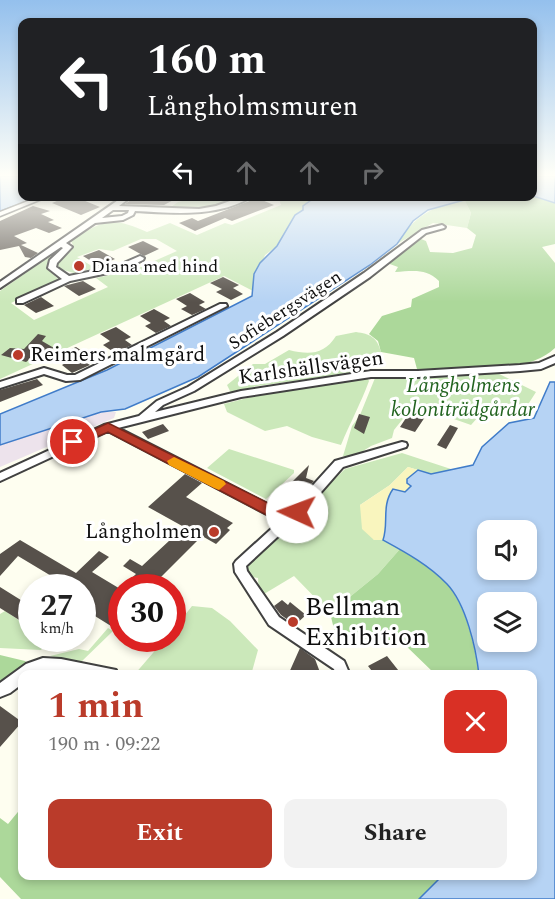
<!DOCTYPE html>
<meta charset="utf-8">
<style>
:root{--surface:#fff;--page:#f2f2f2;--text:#222;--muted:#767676;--accent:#ba3b2a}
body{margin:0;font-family:Spectral,serif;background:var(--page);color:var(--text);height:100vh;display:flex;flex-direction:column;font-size:22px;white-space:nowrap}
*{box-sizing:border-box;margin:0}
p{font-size:20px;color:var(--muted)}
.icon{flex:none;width:33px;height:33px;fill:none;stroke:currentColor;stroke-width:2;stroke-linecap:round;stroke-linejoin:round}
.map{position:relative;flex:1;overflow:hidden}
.sheet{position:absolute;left:18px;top:670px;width:519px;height:210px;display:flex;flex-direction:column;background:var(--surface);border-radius:12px;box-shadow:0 3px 9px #0003}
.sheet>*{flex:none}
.banner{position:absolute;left:18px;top:18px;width:519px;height:183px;border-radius:12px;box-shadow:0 3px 9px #0003;background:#202124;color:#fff;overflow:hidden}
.tools{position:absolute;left:477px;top:520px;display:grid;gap:12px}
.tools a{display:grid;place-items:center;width:60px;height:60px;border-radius:12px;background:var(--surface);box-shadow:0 3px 9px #0003;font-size:30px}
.speed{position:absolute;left:18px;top:574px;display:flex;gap:12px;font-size:30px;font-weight:700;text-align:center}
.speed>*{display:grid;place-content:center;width:78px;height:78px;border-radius:50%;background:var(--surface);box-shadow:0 3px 9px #0003;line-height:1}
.speed small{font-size:15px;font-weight:400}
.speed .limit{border:9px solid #d22;background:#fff;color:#111}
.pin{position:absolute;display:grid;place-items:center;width:51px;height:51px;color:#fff;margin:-26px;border:3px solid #fff;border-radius:50%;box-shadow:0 2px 6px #0007}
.me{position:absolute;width:66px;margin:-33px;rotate:272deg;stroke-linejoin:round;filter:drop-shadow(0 0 4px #0008)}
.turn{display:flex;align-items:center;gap:21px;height:126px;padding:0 30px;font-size:27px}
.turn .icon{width:78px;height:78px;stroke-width:2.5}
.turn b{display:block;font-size:42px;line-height:51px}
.lanes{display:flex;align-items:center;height:57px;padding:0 30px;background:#0003;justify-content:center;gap:30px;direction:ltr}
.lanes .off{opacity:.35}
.round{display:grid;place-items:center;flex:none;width:63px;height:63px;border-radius:12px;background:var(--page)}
.summary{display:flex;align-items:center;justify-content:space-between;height:102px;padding:0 30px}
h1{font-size:36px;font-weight:700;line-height:45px;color:var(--accent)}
.cta{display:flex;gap:12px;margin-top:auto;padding:12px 30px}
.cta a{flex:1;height:69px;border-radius:12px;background:var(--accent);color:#fff;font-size:24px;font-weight:700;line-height:69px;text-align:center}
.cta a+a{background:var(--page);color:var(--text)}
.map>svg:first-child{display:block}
.industrial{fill:#ede3ec}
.green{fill:#cbe8ba}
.forest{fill:#acd89a}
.sand{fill:#f9f5be}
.water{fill:#b6d3f4;stroke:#407cc9;stroke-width:1.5;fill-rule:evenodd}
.building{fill:#57514b}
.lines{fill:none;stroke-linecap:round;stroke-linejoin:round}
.pedestrian-casing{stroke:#414141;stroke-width:3}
.minor-casing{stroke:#414141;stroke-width:4}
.pedestrian{fill:#fff;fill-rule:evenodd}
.minor{fill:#fff;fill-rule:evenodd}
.route{fill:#ba3b2a;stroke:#79261b;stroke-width:1.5}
.slow{fill:#f59e0b}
.poi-dot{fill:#ba3b2a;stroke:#fff;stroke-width:2}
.labels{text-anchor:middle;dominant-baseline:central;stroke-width:6;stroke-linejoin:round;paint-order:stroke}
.far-poi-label{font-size:18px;fill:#0e0e0e;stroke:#fff;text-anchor:start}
.far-street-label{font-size:18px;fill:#0e0e0e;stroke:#fff}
.poi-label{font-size:21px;fill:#0e0e0e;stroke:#fff;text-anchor:start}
.street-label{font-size:21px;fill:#0e0e0e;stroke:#fff}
.park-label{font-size:21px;font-style:italic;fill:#236420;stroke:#fff}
.near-poi-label{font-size:26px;fill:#0e0e0e;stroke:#fff;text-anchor:start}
</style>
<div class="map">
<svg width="555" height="899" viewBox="0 0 555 899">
<rect width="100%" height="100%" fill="#fefef0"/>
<path class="industrial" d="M101,412H116L114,418L0,467V445Z"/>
<path class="green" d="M199,197H247L209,207L208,209L165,211L178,202Z
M284,197H317L303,206V210L295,215L277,246L265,255L253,286V291L224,276L0,379V291L60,249L48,264V269L59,280L11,303L34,320L108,287L96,278L134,270L177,251L156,239H141L113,251L99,249L77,257L95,268L74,273L60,269L57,263L74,247L71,241C102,220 112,216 147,232L170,223L197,235L225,223L232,225L281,205L279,199Z
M464,199L471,213L467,228L433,223L397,244C414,216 433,206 464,199Z
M356,332C370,334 377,337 381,352L355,373L257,386L231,393L227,385L253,364H265L289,350C309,355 324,355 336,336Z
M497,373L536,392L520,417L479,416L471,425L414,405L394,430L392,438L371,446L352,458L343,456L352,426L360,415L375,378Z
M367,377L369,381C361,403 350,423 341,445L312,437L287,426L265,431L227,412L224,404L282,389Z
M229,449L294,470V473L266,499L207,468Z
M402,453L454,470L431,474L408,467L390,485L360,505L374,540H383L400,549L378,574L330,613L294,576L259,597L258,578L247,576L244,572L246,565L345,469Z
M192,606L212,608L230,621L258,650L251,675H134L165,639H172L173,630Z
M5,611L31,628L32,639H49L41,650L0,648V614Z
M108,628L113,631L80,663L50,656L79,649L88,651Z"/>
<path class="forest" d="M495,196V199L533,196L555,203V244L542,247L555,263V348C526,376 455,370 417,369L414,358L381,352L378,341L369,334L382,316L411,307L412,299L439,287V281C426,268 413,271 395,272L398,267L387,263L421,239L426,241L430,252L453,253L472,248L476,235L467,228L471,213L464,199Z
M400,549C417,559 438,570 449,586C467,611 475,645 479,675H436L402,642L336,637L330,613L378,574Z
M0,655L25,661L27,663L13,677L0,681Z
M22,807V876H442L419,899H21L0,877V818L8,824Z"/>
<path class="sand" d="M408,467L418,470L408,479L412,486L404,492L400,491L383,540H374L362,529L360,505L390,485Z"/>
<path class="water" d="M0,176H22V196L39,197L0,211Z
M533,176H555V203L533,196Z
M317,196L475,197L428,210L413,221L397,244L370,265L198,377L125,409L101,412L0,445V414L107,370L252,296L254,274L260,263L277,246L295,215L303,210V206Z
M550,382H555V899H419L442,876H532V675H479C476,648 466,604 447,584C429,565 405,552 383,540C389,523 381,506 393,489L405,492L411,486L407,483V479L418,470L431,474L473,465L482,447L509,423L534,418ZM488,531H526V570H488ZM488,603H526V642H488Z"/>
<path class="building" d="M69,196H73L100,207L81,215L52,203Z
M137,196H181L164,205L125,204Z
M257,198L274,205L232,221L225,218L195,231L179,223L192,218L198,221Z
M33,206L50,211L41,214L54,220L48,222L62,228L49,233L36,228L14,236L27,243L21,245L38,253L31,258L25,257L19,246L0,250V221Z
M143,241L159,249L144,256L128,247Z
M99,250L115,259L99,266L83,256Z
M223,277L239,285L233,288L243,294L231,300L216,292L222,289L210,283Z
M83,281L96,289L79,296L64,286Z
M190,293L205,302L199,305L206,309L192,315L181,309L187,306L176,299Z
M41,297L54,306L36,313L24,305Z
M154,309L170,318L164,321L171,326L156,333L145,326L151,323L140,316Z
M116,327L131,337L125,340L132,345L115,353L103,345L110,341L100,334Z
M38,334L46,336L42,341L54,348L41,354L38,353L26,362L1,355L10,348L24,349Z
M76,347L90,356L82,360L90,365L72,373L62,365L69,361L60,354Z
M37,379L43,385L0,402V390Z
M410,412L425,417L415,432L400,427Z
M359,414L370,417L364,434L354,428Z
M163,424L169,431L148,439L142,432Z
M450,425L458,428L446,449L437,445Z
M309,465L306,478L314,481L287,510L272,502Z
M185,474L202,483L186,497L233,523L227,528L230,530L216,544L202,536L150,588H121L136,574L123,566L130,559L142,566L184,527L148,507Z
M20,540L76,573L99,551L109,557L92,572L122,590V616L111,626L82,608V588H57L63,583L18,556L0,576V554Z
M0,587L32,607V628L0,608Z
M282,600L288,605L290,602L306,615L295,625L281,615L274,606Z
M300,648L315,659L321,675H288Z
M387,656L402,675H375L368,666Z
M0,706L22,722L0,747Z"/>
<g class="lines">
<g class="pedestrian-casing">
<path id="pedestrian" d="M41,196H49L0,216V212Z"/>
</g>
<g class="minor-casing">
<path id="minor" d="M124,196H132L119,206L199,209L216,206L244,196H253C217,218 175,213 135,211L133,215L123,220L95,223L66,243L72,247L57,263L56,267L69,276L117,266L140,256L144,258L143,260L122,270L70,281L23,303H17V299L62,279L48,268L50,260L63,248L61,247L0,288V282ZM113,210H129L128,213L122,216L102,218Z
M442,225L445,227L444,228L426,233L370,277L283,336L194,391L163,405L155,412L241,391L371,371H418L520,365L539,363L555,356V363L541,369L520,371L418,377H371L241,397L118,428L287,514L335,461L402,442L406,443L407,445L406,447L343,467L301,515L246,566L247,571L279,617L344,661L350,675H336L334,669L269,625L235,572L234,564L236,561L280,521L108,431L0,481V473L104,425L139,416L157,401L188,387L277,332L364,273L422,230Z
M220,304H226L227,306L80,380L66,381L44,374L0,388V382L44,368L67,375H75Z
M43,658L61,659L116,670L118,675H78L43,671L33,675H22V684L10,693L0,697V683L26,664Z"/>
</g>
<use href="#pedestrian" class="pedestrian"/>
<use href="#minor" class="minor"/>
</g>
<linearGradient id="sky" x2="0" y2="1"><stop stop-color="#94c0ed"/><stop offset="0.58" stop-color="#fffff8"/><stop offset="1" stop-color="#fffff8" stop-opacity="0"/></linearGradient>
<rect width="555" height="302" fill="url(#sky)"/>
<path class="route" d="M108,423L286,512L297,507L304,512L292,523H282L108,432L73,447L66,442Z"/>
<path class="slow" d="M174,457L224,481L226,484L219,490L214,488L169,465L167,461Z"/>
<g class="poi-dot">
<circle cx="79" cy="266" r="6"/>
<circle cx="18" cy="355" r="6"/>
<circle cx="214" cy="532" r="6"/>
<circle cx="293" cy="622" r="6"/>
</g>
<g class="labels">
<g class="far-poi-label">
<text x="91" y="266">Diana med hind</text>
</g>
<g class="far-street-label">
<text transform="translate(285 310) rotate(-33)">Sofiebergsvägen</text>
</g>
<g class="poi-label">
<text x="30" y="355">Reimers malmgård</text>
<text x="202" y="532" text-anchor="end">Långholmen</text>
</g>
<g class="street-label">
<text transform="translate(311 368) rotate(-8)">Karlshällsvägen</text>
</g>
<g class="park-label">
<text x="463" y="386">Långholmens<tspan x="463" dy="24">koloniträdgårdar</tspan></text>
</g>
<g class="near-poi-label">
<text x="305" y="607">Bellman<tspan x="305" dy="30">Exhibition</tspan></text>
</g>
</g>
</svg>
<div class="tools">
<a><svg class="icon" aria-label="sound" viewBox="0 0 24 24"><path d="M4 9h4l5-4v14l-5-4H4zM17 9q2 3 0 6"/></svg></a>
<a><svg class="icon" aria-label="layers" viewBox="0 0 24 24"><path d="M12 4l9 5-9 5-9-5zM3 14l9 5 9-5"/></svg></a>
</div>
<div class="speed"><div>27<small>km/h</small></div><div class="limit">30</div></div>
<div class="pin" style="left:73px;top:442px;background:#d93025"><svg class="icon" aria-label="arrive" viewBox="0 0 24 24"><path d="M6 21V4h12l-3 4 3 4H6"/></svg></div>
<svg class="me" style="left:297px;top:512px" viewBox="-20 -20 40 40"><circle r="19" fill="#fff"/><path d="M0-13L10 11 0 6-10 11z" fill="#ba3b2a"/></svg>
<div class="banner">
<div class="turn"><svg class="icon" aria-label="left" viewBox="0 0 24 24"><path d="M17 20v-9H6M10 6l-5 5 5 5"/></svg><div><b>160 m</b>Långholmsmuren</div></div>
<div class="lanes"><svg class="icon" aria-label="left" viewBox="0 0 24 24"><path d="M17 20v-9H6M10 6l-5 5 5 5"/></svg><svg class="icon off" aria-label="ahead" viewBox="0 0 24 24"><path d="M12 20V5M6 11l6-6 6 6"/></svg><svg class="icon off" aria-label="ahead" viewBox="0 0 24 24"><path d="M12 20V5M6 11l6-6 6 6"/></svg><svg class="icon off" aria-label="right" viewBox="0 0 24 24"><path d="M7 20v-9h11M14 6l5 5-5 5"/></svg></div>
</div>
<section class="sheet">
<div class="summary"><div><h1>1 min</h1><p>190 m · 09:22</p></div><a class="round" style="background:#d93025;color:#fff"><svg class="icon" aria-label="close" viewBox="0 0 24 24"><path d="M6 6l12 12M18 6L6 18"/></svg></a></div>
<div class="cta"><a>Exit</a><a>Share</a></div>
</section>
</div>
